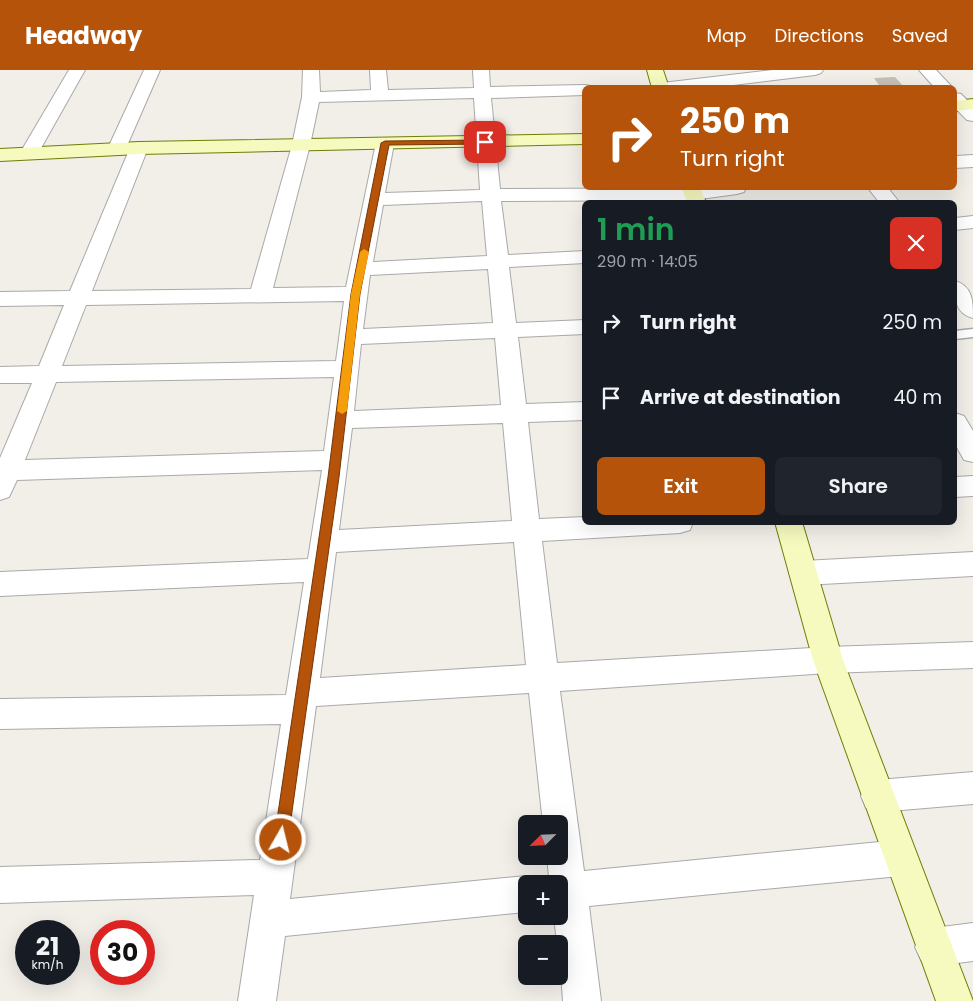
<!DOCTYPE html>
<meta charset="utf-8">
<style>
:root{--surface:#171b24;--page:#20242c;--text:#f1f3f6;--muted:#9ea1a6;--accent:#b45309}
body{margin:0;font-family:Poppins,sans-serif;background:var(--page);color:var(--text);height:100vh;display:flex;flex-direction:column;font-size:19px;white-space:nowrap}
*{box-sizing:border-box;margin:0}
p{font-size:16px;color:var(--muted)}
.icon{flex:none;width:28px;height:28px;fill:none;stroke:currentColor;stroke-width:2;stroke-linecap:round;stroke-linejoin:round}
.map{position:relative;flex:1;overflow:hidden}
.sheet{position:absolute;left:582px;top:130px;width:375px;height:325px;display:flex;flex-direction:column;background:var(--surface);border-radius:8px;box-shadow:0 5px 20px #0002}
.sheet>*{flex:none}
.hud{position:absolute;left:582px;top:15px;width:375px;height:105px;border-radius:8px;box-shadow:0 5px 20px #0002;background:#b45309;color:#fff;overflow:hidden}
.needle{width:32px;rotate:246deg}
.fabs{position:absolute;left:518px;top:745px;display:grid;gap:10px}
.fabs a{display:grid;place-items:center;width:50px;height:50px;border-radius:8px;background:var(--surface);box-shadow:0 5px 20px #0002;font-size:25px}
.speed{position:absolute;left:15px;top:850px;display:flex;gap:10px;font-size:25px;font-weight:700;text-align:center}
.speed>*{display:grid;place-content:center;width:65px;height:65px;border-radius:50%;background:var(--surface);box-shadow:0 5px 20px #0002;line-height:1}
.speed small{font-size:12px;font-weight:400}
.speed .limit{border:8px solid #d22;background:#fff;color:#111}
.pin{position:absolute;display:grid;place-items:center;width:42px;height:42px;color:#fff;margin:-21px;border-radius:10px;box-shadow:0 2px 8px #0006}
.me{position:absolute;width:55px;margin:-28px;rotate:8deg;stroke-linejoin:round;filter:drop-shadow(0 0 4px #0008)}
.turn{display:flex;align-items:center;gap:18px;height:105px;padding:0 15px;font-size:22px}
.turn .icon{width:65px;height:65px;stroke-width:2.5}
.turn b{display:block;font-size:35px;line-height:42px}
.round{display:grid;place-items:center;flex:none;width:52px;height:52px;border-radius:8px;background:var(--page)}
.summary{display:flex;align-items:center;justify-content:space-between;height:85px;padding:0 15px}
h1{font-size:30px;font-weight:600;line-height:38px;color:#1e9e55}
.button{display:flex;gap:10px;margin-top:auto;padding:10px 15px}
.button a{flex:1;height:58px;border-radius:8px;background:var(--accent);color:#fff;font-size:20px;font-weight:600;line-height:58px;text-align:center}
.button a+a{background:var(--page);color:var(--text)}
ul{padding:0;list-style:none}
li{display:flex;align-items:center;gap:15px;height:75px;padding:0 15px}
li div{flex:1}
li b{display:block;font-size:19px}
li em{font-style:normal}
header{display:flex;align-items:center;gap:30px;box-sizing:border-box;height:70px;padding:0 25px;background:var(--accent);color:#fff}
header strong{font-size:24px}
nav{display:flex;gap:28px;margin-inline-start:auto;font-size:18px}
.map>svg:first-child{display:block}
.building{fill:#c7bfb8}
.lines{fill:none;stroke-linecap:round;stroke-linejoin:round}
.lane-casing{stroke:#a9a9a9;stroke-width:3}
.street-casing{stroke:#a9a9a9;stroke-width:2}
.secondary-casing{stroke:#707d05;stroke-width:2}
.lane{fill:#fff;fill-rule:evenodd}
.street{fill:#fff;fill-rule:evenodd}
.secondary{fill:#f7fabf;fill-rule:evenodd}
.route{fill:#b45309;stroke:#753606}
.slow{fill:#f59e0b}
</style>
<header>
<strong>Headway</strong>
<nav><a>Map</a><a>Directions</a><a>Saved</a></nav>
</header>
<div class="map">
<svg width="973" height="931" viewBox="0 0 973 931">
<rect width="100%" height="100%" fill="#f2efe9"/>
<path class="building" d="M895,7L905,18H881L874,8Z"/>
<g class="lines">
<g class="lane-casing">
<path id="lane" d="M973,259V267L955,269V261Z"/>
</g>
<g class="street-casing">
<path id="street" d="M69,0H85L36,87L29,89L22,87L20,83Z
M144,0H160L126,78L123,82L117,84L111,82L108,78Z
M303,0H319L320,22L371,20L370,0H386L388,20L474,18L473,0H489L490,17L585,15L591,16L585,18V25L491,28L500,119L746,118L744,122L737,124L693,130L501,131L508,185L585,181V193L509,197L516,253L585,250V264L518,267L526,334L585,332V350L528,352L539,449L585,447V452H693L690,460L680,463L542,471L557,593L828,577L973,572V598L828,603L560,621L584,801L900,770L912,776L918,788L912,800L900,806L589,836L601,931H563L559,874H557L554,846H559V814H544L546,808L549,807L547,786H559V754H543L529,623L316,636L290,829L526,806L539,811L540,814H526V842L285,866L276,931H238L254,825L0,833V797L260,790L281,654L0,659V629L286,625L304,512L0,526V502L308,489L322,400L17,410L9,427L0,430V388L32,313H0V297L39,296L64,235L0,236V222L70,221L130,78L133,74L139,72L145,74L148,78L92,221L251,219L292,75L302,27ZM474,28L480,120L385,123L394,73L391,69L385,68L379,69L376,73L346,217L273,218L310,75L319,32ZM482,131L487,186L373,192L383,135ZM488,199L493,253L363,259L370,205ZM344,231L336,291L62,296L86,235ZM495,268L501,335L354,341L361,274ZM334,307L324,381L25,390L56,312ZM503,353L512,451L339,460L352,358ZM514,472L526,595L320,608L336,482Z
M773,0H823L821,3L815,5L709,18H654L656,14L662,13Z
M919,0H936L953,18H935Z
M955,23L961,24L973,36V51L967,50L955,38Z
M973,85V97L955,98V86Z
M868,118H888L899,132H879Z
M973,146V158L955,160V148Z
M955,211C973,216 973,232 973,248C954,243 955,228 955,211Z
M955,343L964,346L973,361V392L964,390L955,374Z
M973,406V426L955,427V407Z
M973,482V506L803,515L793,511L789,503L793,495L803,491Z
M973,702V734L878,742L866,738L861,726L866,714L878,710Z
M973,853V891L934,896L921,890L915,877L921,864L934,858Z"/>
</g>
<g class="secondary-casing">
<path id="secondary" d="M647,0H663L669,18H652Z
M973,29V39L955,41V31Z
M585,64V74L139,84L0,91V79L139,72Z
M682,118H700L706,132H687Z
M775,452H802L843,590L973,931H936L813,590Z"/>
</g>
<use href="#lane" class="lane"/>
<use href="#street" class="street"/>
<use href="#secondary" class="secondary"/>
</g>
<path class="route" d="M485,70L488,72L487,74L389,75L360,224L339,407L288,770L286,775L281,777L276,775L274,770L328,407L351,224L381,73L385,71Z"/>
<path class="slow" d="M364,179L369,182L360,224L347,341L342,344L337,341L351,224L360,182Z"/>
</svg>
<div class="fabs">
<a><svg class="needle" viewBox="-14 -14 28 28"><path d="M0-13l5 13h-10z" fill="#e53935"/><path d="M0 13l5-13h-10z" fill="#9ea1a6"/></svg></a>
<a>+</a>
<a>−</a>
</div>
<div class="speed"><div>21<small>km/h</small></div><div class="limit">30</div></div>
<div class="pin" style="left:485px;top:72px;background:#d93025"><svg class="icon" aria-label="arrive" viewBox="0 0 24 24"><path d="M6 21V4h12l-3 4 3 4H6"/></svg></div>
<svg class="me" style="left:281px;top:770px" viewBox="-20 -20 40 40"><circle r="17" fill="#b45309" stroke="#fff" stroke-width="3"/><path d="M0-11L8 9 0 5-8 9z" fill="#fff"/></svg>
<div class="hud">
<div class="turn"><svg class="icon" aria-label="right" viewBox="0 0 24 24"><path d="M7 20v-9h11M14 6l5 5-5 5"/></svg><div><b>250 m</b>Turn right</div></div>
</div>
<section class="sheet">
<div class="summary"><div><h1>1 min</h1><p>290 m · 14:05</p></div><a class="round" style="background:#d93025;color:#fff"><svg class="icon" aria-label="close" viewBox="0 0 24 24"><path d="M6 6l12 12M18 6L6 18"/></svg></a></div>
<ul>
<li><svg class="icon" aria-label="right" viewBox="0 0 24 24"><path d="M7 20v-9h11M14 6l5 5-5 5"/></svg><div><b>Turn right</b></div><em>250 m</em></li>
<li><svg class="icon" aria-label="arrive" viewBox="0 0 24 24"><path d="M6 21V4h12l-3 4 3 4H6"/></svg><div><b>Arrive at destination</b></div><em>40 m</em></li>
</ul>
<div class="button"><a>Exit</a><a>Share</a></div>
</section>
</div>
